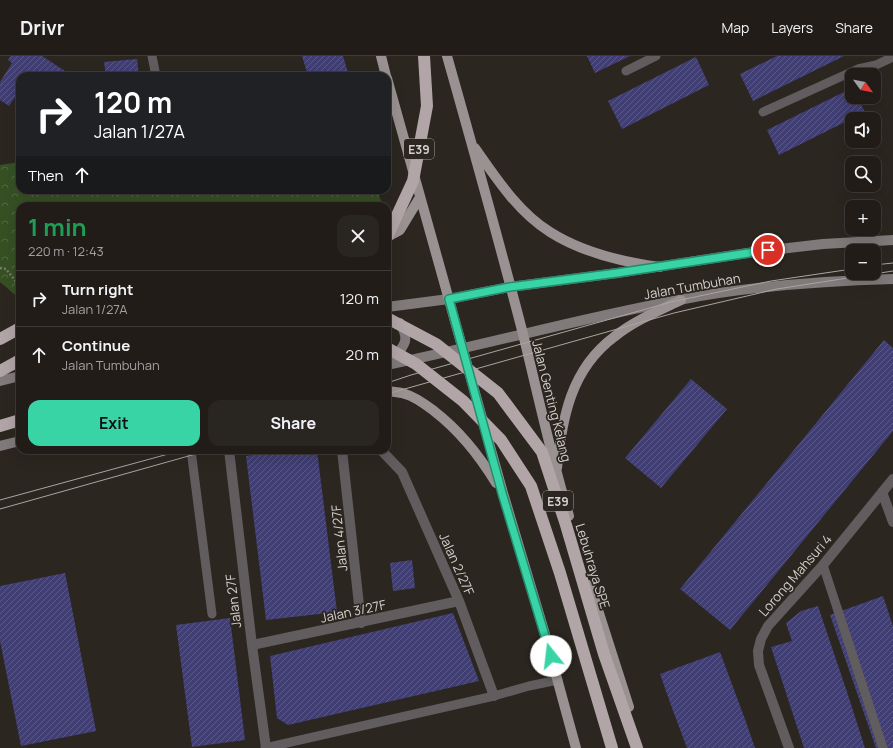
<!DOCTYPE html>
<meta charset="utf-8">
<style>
:root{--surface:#211c18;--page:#292521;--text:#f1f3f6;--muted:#a2a1a2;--line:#3e3a37;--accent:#38d4a6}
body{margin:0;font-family:Manrope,sans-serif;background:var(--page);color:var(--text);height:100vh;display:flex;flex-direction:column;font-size:15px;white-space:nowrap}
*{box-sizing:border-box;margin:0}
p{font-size:13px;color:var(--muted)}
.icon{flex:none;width:22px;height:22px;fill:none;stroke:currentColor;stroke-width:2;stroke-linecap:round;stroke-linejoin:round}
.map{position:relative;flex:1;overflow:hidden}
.side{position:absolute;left:16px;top:146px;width:375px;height:252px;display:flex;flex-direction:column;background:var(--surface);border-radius:12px;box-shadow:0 4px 16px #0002,0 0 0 1px var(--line)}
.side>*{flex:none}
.top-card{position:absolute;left:16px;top:16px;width:375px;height:122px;border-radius:12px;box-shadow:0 4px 16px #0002,0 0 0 1px var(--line);background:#202124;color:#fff;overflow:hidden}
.needle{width:26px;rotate:123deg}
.fabs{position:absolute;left:845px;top:12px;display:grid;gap:8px}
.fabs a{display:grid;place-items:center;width:36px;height:36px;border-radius:8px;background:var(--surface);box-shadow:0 4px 16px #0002,0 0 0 1px var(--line);font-size:20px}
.pin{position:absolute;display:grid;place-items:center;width:34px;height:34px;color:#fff;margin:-17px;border:2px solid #fff;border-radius:50%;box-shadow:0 1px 4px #0007}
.me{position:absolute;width:44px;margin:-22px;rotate:344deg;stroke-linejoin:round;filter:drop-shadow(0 0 3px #0008)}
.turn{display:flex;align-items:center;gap:14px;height:84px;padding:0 12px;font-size:18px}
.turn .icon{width:52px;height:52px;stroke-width:2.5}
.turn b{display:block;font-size:28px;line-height:34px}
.then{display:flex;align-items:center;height:38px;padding:0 12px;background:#0003;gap:8px;font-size:15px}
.round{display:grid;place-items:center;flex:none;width:42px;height:42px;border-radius:12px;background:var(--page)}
.summary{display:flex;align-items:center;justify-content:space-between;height:68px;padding:0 12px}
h1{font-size:24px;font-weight:700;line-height:30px;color:#1e9e55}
.button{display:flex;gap:8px;margin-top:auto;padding:8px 12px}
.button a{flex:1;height:46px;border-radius:12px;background:var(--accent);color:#111;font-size:16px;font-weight:700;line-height:46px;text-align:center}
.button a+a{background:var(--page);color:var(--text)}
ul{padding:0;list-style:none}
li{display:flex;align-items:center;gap:12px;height:56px;padding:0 12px;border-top:1px solid var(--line)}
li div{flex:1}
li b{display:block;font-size:15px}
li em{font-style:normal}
header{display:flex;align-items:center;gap:24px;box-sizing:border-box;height:56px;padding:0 20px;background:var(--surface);border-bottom:1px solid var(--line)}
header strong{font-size:19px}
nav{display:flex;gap:22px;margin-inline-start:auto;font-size:14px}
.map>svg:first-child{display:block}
.park{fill:url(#park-crowns)}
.building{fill:url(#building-hatch)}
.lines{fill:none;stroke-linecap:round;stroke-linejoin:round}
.path{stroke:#7c7772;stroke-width:2.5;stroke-dasharray:2 2;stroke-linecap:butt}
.service{stroke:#615c5d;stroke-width:9}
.minor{stroke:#615c5d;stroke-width:10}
.secondary{stroke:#817a7b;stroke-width:10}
.primary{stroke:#9a9192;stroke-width:10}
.motorway{stroke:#b1a5a7;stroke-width:12}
.tram{stroke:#a9a5a0;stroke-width:1}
.motorway-bridge{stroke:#b1a5a7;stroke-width:12}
.route-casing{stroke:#248a6c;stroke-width:10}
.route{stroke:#38d4a6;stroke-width:7}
.labels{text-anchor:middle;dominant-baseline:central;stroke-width:3.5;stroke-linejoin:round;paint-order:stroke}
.shield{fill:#2c2620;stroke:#a29d98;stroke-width:1}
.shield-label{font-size:12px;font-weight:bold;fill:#d4d0cc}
.street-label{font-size:13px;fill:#d4d0cc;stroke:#2c2620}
</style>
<header>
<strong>Drivr</strong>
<nav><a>Map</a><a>Layers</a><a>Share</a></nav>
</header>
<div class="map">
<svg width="893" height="692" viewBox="0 0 893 692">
<defs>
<pattern id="park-crowns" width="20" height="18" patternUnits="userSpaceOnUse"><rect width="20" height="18" fill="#365024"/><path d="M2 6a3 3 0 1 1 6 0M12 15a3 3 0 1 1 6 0" fill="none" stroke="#526843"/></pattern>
<pattern id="building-hatch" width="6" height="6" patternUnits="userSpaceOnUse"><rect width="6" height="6" fill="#403e73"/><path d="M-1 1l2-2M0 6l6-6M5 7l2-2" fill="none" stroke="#5b5986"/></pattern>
</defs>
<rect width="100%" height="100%" fill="#2c2620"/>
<path class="park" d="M20,106V134H377L383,150H20V243L0,226V109Z"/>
<path class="building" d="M11,0H42L68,17L66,20H32L30,18L29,20H20V34L9,50L0,44V26L12,7L8,4Z
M302,0H343L349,20H308Z
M587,0H630L595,17Z
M777,0H844L753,45L740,18Z
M696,1L709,29L622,73L608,45Z
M137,3L139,20H106L104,6Z
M852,32V41H857L865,56L779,99L767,74Z
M884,284L893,292V375L730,574L680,533Z
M691,323L727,353L661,432L625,402Z
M295,394H317L337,556L266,564L246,400Z
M412,504L415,532L393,535L390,507Z
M65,517L96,675L21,690L0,585V530Z
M883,540L893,570V692H876L830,559Z
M818,550L848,639L865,692H804L771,591L792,585L786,567L801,555Z
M453,557L479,625L288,669L277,662L270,600Z
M230,562L245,684L192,691L176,569Z
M720,596L746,666L755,692H687L672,652L660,618Z"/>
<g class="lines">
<path class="path" d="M0,212L6,213L18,228L20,239
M19,256L20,250"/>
<path class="service" d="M152,0L156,20
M626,15L656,0
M763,56L858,13L876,9L893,1
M191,394L212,558
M823,509L883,692
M265,692L494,640L529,630L558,624"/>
<path class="minor" d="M229,394L252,589L266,692
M342,394L361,567
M381,394L402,416L459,545L494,640
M882,436L893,466
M252,589L459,545
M789,692L759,609L758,595L761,583L768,570L823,509L893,423"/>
<path class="secondary" d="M387,251L449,243L510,231L617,217L754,196L823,188L893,184
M393,303C405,289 410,284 400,267
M387,309C485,289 581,262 679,244C750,230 821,225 893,223
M0,325L20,320
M0,390L20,385"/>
<path class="primary" d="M381,0L386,20
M447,0C473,92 499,185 523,278C538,339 551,400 569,460
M387,22L503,437L544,575L576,692
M475,92C496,122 518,156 550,176C583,197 622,206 660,211
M387,181L400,174L420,141
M387,335C393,336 400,336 405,338C416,341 426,349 434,355C460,375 479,399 496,427
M557,412C562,362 571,313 614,281C634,265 658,255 681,244
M590,529L629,651"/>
<path class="motorway" d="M0,283L20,272
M0,315L20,304
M0,370L20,364"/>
<path class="tram" d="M874,209L893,207
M387,327L411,319L671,246L771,225L852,213
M387,338L674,257L777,233L893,215
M0,444L183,394
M0,453L210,394"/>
<path class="motorway-bridge" d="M387,181L413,125L427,50L424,0
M387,262L436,288L498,337L542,396L566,469L604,598L637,692
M387,292L416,308L463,345L501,384L531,430L560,517L612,692"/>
</g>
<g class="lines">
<g class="route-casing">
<path id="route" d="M551,600L502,437L449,243L510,231L617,217L768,194"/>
</g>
<use href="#route" class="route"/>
</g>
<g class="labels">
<g class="shield">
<rect x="404" y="83" width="30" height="20" rx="3"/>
<rect x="543" y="435" width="30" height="20" rx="3"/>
</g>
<g class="shield-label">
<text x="419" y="93">E39</text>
<text x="558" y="445">E39</text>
</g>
<g class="street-label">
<text transform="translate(692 230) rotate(-10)">Jalan Tumbuhan</text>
<text transform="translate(552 345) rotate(76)">Jalan Genting Kelang</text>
<text transform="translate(339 482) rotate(-96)">Jalan 4/27F</text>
<text transform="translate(457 508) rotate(66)">Jalan 2/27F</text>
<text transform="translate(593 510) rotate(73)">Lebuhraya SPE</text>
<text transform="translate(795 519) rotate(-49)">Lorong Mahsuri 4</text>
<text transform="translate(233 545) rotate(-97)">Jalan 27F</text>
<text transform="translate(353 555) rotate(-12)">Jalan 3/27F</text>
</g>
</g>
</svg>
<div class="fabs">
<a><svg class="needle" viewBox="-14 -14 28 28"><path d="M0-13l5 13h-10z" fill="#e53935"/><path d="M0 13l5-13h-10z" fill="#a2a1a2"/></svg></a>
<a><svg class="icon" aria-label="sound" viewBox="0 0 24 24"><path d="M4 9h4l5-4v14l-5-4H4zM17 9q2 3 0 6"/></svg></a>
<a><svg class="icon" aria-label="search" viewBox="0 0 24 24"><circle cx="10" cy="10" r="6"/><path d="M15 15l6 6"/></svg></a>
<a>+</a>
<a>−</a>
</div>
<div class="pin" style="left:768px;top:194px;background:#d93025"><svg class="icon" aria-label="arrive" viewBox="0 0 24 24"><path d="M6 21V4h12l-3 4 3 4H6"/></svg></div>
<svg class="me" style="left:551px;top:600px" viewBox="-20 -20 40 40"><circle r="19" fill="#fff"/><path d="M0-13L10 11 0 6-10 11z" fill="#38d4a6"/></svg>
<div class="top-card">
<div class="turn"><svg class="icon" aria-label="right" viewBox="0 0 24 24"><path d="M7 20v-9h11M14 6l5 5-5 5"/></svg><div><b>120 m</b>Jalan 1/27A</div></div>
<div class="then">Then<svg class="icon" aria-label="ahead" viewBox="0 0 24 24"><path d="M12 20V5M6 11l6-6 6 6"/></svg></div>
</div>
<section class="side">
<div class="summary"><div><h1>1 min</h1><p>220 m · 12:43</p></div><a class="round"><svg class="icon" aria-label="close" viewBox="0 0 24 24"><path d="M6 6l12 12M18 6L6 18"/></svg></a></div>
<ul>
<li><svg class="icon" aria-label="right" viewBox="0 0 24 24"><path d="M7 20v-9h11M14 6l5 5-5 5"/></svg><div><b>Turn right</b><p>Jalan 1/27A</p></div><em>120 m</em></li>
<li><svg class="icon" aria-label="ahead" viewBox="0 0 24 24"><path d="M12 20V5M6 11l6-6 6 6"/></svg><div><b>Continue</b><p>Jalan Tumbuhan</p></div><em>20 m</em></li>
</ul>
<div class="button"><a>Exit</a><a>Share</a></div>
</section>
</div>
